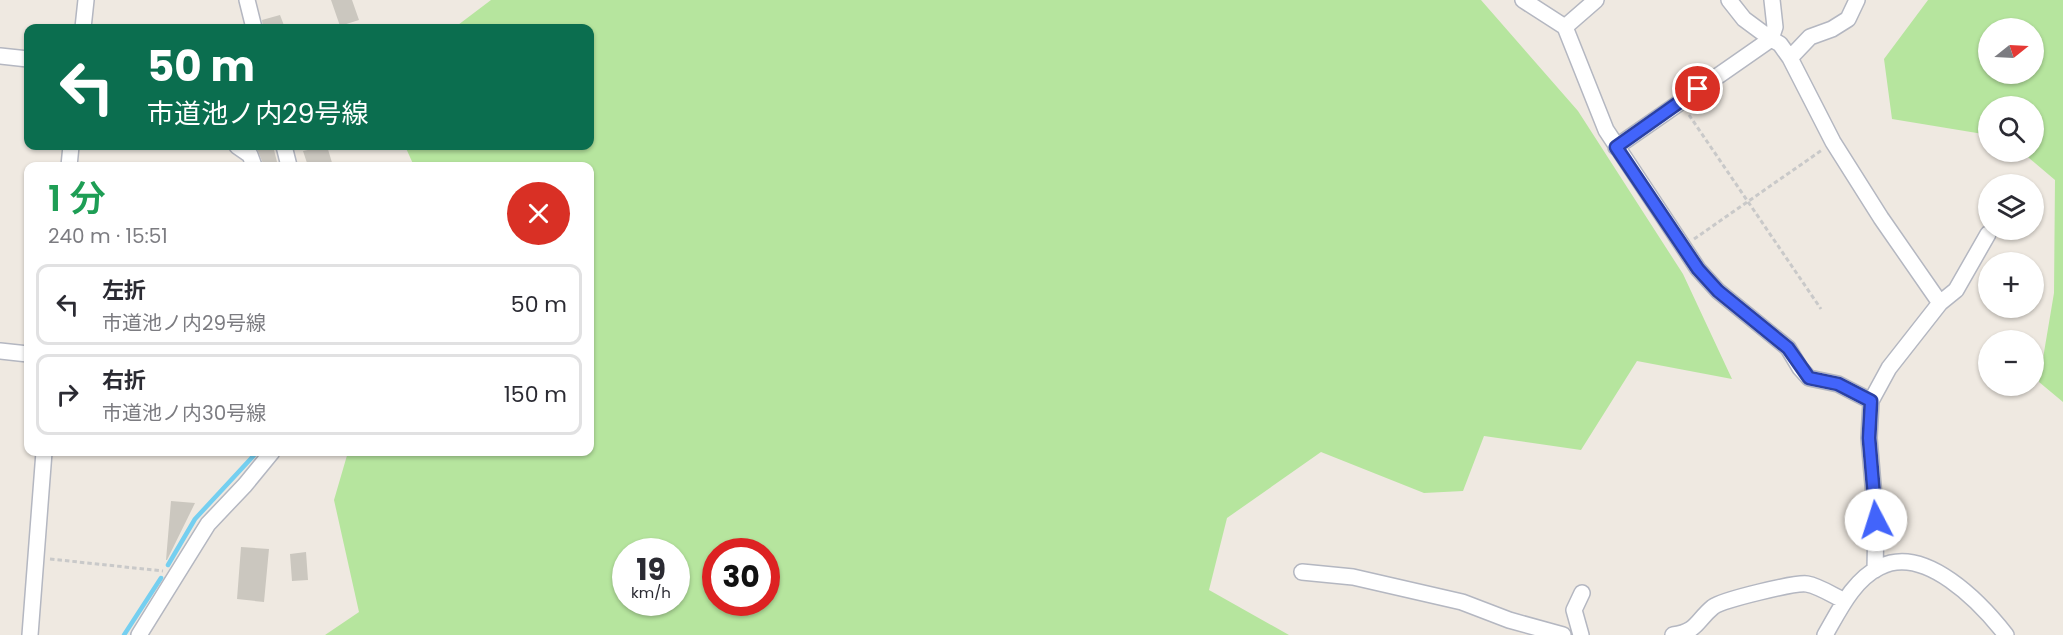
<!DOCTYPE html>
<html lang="ja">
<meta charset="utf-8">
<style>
:root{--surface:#fff;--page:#f7f7f7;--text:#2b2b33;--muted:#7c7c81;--line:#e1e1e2}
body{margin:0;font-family:Poppins,"Noto Sans JP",sans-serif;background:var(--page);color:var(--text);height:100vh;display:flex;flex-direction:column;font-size:22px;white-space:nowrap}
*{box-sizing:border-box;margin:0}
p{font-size:20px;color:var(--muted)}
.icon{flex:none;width:33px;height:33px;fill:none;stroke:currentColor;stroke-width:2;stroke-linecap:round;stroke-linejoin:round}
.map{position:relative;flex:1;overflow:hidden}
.sheet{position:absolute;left:24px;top:162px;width:570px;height:294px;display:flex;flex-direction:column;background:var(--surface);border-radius:12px;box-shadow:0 2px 4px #0004}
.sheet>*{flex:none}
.banner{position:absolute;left:24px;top:24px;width:570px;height:126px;border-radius:12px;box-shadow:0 2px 4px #0004;background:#0b6e4f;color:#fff;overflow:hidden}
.needle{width:39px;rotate:72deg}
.buttons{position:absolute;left:1978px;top:18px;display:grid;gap:12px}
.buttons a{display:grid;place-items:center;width:66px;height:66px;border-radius:50%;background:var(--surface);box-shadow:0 2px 4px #0004;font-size:30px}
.speed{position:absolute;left:612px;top:538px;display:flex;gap:12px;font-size:30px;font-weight:700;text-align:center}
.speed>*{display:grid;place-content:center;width:78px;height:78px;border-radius:50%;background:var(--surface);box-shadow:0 2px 4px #0004;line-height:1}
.speed small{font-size:15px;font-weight:400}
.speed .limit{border:9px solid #d22;background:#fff;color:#111}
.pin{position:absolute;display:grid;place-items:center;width:51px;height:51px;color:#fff;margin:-26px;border:3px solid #fff;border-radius:50%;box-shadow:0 2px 6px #0007}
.me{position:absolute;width:66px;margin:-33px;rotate:355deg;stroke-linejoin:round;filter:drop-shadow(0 0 4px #0008)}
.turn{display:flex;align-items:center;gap:21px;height:126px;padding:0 24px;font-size:27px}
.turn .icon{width:78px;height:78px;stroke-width:2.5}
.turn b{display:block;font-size:42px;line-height:51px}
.round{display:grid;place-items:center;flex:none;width:63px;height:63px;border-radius:32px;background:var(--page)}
.headline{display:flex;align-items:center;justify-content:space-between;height:102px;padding:0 24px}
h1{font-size:36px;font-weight:600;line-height:45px;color:#1e9e55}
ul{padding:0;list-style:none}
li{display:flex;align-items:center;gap:18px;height:81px;margin:0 12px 9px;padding:0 12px;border:3px solid var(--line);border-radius:12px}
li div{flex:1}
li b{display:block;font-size:22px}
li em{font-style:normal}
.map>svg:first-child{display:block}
.green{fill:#b6e59e;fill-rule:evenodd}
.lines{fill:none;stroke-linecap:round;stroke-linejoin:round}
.stream{stroke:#75cff0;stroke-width:4.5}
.building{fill:#cbc7bf}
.street-casing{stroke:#b4b7c1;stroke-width:18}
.path{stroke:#c9c9c9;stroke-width:3;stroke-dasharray:4.5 3;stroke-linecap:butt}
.street{stroke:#fff;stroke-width:15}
.route-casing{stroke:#2b41a3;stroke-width:15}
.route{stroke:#4264fb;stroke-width:10}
</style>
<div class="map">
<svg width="2063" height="635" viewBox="0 0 2063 635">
<rect width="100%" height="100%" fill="#efe9e1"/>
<path class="green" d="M491,0H1481L1578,111L1683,274L1732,379L1637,361L1581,450L1484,436L1463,491L1424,493L1321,452L1227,518L1209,590L1289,635H325L359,612L334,500L348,452H590V166H414L405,146H590V28H454ZM626,552H676V603H626ZM716,552H766V603H716Z
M1928,0H2063V402L2039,382L2054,293L2055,180L2022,152H2034V106H1989V135L1892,119L1884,59ZM1989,28H2034V74H1989Z"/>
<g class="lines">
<path class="stream" d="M168,565L195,519L257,452
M124,635L161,578"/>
</g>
<path class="building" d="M331,0H352L359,20L340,26Z
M280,15L285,28H263L262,20Z
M256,146H273L278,166H264Z
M327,146L333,166H308L303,151Z
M171,501L195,503L167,560H166Z
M241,547L269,549L264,602L237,599Z
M306,552L308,580L292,581L290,554Z"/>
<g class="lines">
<g class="street-casing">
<path id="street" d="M247,0L254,28
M1523,0L1565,27L1606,130L1698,269L1718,291L1788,348L1800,368L1809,378L1838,384L1871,401
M1772,0L1775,27L1771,39L1780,44L1790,58L1810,37L1832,29L1848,19L1857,0
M1565,27L1596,0
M83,28L86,0
M0,56L28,59
M1790,58L1833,142L1881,218L1940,303L1889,368L1871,401L1869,438L1876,520L1875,570
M237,146L250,155L254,166
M284,146L289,166
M1616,147L1771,39L1744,19L1729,0
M69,166L71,146
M1940,303L1956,290L1988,234
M0,351L28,354
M1302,572L1353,577L1462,602L1509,620L1563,635
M30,635L44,452
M139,635L208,524L245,485L272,452
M1581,635L1574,610L1582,593
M1673,635C1698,631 1696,621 1713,607C1722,600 1796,582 1807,584C1819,586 1834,596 1845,601
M1825,635C1839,611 1853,580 1880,567C1925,544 1981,603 2006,635"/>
</g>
<path class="path" d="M1689,115L1821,309
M1694,239L1822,150
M50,559L163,571"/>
<use href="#street" class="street"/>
</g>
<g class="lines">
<g class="route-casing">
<path id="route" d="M1698,89L1616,147L1698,269L1718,291L1788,348L1809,378L1838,384L1871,401L1869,438L1876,520"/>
</g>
<use href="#route" class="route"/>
</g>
</svg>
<div class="buttons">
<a><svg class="needle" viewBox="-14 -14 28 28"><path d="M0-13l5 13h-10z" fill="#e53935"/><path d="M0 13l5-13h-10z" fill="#7c7c81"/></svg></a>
<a><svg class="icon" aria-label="search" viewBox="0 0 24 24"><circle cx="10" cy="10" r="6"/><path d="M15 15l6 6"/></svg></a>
<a><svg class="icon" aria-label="layers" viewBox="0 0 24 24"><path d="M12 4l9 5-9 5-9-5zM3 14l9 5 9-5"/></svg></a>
<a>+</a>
<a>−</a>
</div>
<div class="speed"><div>19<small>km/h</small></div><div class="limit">30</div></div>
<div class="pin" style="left:1698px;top:89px;background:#d93025"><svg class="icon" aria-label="arrive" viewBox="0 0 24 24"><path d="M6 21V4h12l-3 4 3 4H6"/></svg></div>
<svg class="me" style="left:1876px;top:520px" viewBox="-20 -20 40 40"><circle r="19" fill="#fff"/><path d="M0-13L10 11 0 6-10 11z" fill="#4264fb"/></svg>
<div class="banner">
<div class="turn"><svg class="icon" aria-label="left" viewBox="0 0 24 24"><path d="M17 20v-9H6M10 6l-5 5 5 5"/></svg><div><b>50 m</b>市道池ノ内29号線</div></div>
</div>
<section class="sheet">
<div class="headline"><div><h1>1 分</h1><p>240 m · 15:51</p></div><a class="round" style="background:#d93025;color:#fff"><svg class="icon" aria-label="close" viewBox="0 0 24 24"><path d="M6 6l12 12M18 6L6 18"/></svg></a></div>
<ul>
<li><svg class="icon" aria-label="left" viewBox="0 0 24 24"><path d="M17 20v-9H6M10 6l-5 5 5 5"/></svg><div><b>左折</b><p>市道池ノ内29号線</p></div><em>50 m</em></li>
<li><svg class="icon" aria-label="right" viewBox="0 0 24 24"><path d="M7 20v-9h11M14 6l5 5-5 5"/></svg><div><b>右折</b><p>市道池ノ内30号線</p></div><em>150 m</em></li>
</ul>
</section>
</div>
